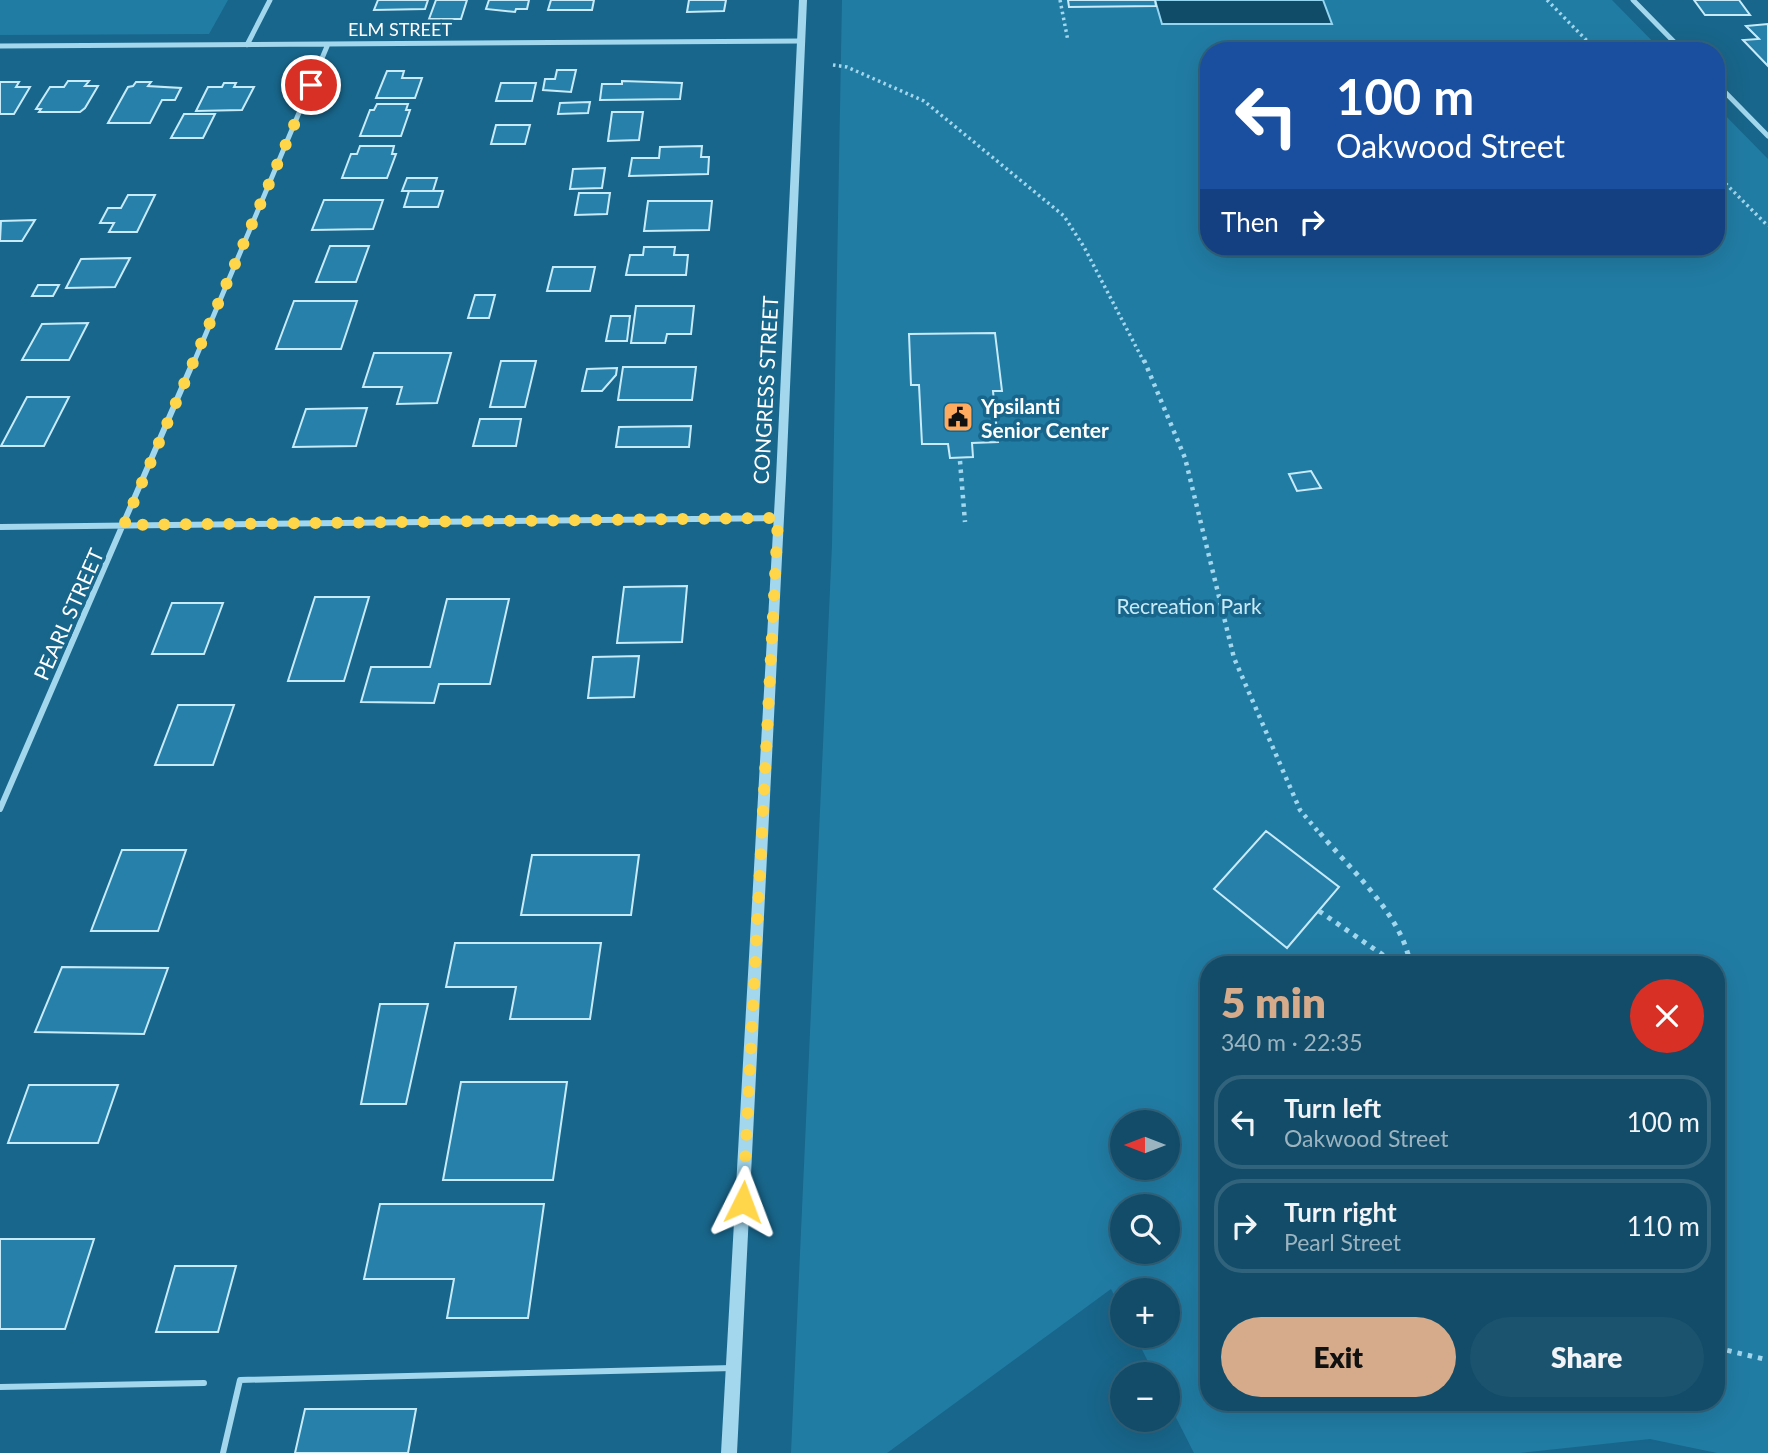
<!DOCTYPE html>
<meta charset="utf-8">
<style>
:root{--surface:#124c68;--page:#1b536e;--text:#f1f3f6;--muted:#9cb4c0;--line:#31637c;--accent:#d6ab8b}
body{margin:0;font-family:Lato,sans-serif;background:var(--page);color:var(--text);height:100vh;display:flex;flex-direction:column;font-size:26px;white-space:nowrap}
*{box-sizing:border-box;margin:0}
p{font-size:23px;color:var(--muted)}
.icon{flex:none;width:38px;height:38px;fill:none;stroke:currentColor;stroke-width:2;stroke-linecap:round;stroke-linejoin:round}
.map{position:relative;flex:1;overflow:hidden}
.sheet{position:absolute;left:1200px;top:956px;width:525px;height:455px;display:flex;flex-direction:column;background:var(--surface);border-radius:28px;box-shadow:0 7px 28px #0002,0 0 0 2px var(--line)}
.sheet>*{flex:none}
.top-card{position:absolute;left:1200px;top:42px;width:525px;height:214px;border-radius:28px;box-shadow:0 7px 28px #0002,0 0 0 2px var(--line);background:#1a4fa0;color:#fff;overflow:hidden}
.needle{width:46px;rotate:270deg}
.tools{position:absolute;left:1110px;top:1110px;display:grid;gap:14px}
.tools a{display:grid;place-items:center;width:70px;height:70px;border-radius:50%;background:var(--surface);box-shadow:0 7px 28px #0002,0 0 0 2px var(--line);font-size:35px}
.pin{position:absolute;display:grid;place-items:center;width:60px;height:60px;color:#fff;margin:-30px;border:4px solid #fff;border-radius:50%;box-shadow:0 2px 7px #0007}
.me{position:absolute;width:77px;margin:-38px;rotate:3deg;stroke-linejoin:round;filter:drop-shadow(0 0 5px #0008)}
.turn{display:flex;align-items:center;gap:24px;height:147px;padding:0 21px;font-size:32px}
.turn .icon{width:91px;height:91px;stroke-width:2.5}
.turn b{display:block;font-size:49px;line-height:60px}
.then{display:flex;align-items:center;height:66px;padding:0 21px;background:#0003;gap:14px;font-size:26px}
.round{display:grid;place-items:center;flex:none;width:74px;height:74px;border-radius:37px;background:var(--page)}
.summary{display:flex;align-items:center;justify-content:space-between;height:119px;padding:0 21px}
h1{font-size:42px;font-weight:800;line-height:52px;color:var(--accent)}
.button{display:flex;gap:14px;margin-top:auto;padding:14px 21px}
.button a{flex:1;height:80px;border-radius:42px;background:var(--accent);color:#111;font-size:28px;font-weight:800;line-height:80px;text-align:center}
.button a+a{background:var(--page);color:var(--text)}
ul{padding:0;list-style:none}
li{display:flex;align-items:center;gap:21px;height:94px;margin:0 14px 10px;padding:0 7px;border:4px solid var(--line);border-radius:28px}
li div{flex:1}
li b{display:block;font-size:26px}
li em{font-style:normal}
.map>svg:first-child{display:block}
.green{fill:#217ca4;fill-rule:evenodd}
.water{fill:#104b68;stroke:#94d5f1;stroke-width:2}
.building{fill:#2680a9;stroke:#c8ebfa;stroke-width:2}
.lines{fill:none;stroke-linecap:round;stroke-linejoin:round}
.path-far2{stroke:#a2d7ee;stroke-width:3.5;stroke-dasharray:2.5 3.5;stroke-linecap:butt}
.path-far1{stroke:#a2d7ee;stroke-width:4.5;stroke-dasharray:3.5 5;stroke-linecap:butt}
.path{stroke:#a2d7ee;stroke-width:5;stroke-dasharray:4.5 6;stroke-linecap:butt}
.service{stroke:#a2d7ee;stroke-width:6}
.minor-far1{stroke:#a2d7ee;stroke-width:5}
.minor{stroke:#a2d7ee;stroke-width:6}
.tertiary{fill:#a2d7ee;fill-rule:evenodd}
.route{stroke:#ffd54a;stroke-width:12;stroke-dasharray:0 21.6}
.labels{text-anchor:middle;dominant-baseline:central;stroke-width:7;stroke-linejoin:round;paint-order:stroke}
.far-street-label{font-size:18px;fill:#fff;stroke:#18668b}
.street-label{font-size:21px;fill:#fff;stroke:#18668b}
.poi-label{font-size:21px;font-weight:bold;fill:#fff;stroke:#18668b;text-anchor:start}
.park-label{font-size:21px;fill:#c8ebfa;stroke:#18668b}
</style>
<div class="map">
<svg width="1768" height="1453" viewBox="0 0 1768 1453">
<rect width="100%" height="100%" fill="#18668b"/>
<path class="green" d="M0,0H228L209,34L0,35Z
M842,0H1612L1662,51H1209V247H1717V107L1768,159V1453H1717L1650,1439L1519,1453H1194L1167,1400V1374H1154L1135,1335H1167V1290H1122V1310L1111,1289L887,1453H791L832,545ZM1209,964H1717V1402H1209ZM1122,1122H1167V1167H1122ZM1122,1206H1167V1251H1122Z"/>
<path class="water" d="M1155,0H1323L1332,24H1162Z"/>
<path class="building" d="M378,0H428L425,9L374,10Z
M436,0H467L461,19H429Z
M489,0H529L527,9H516L515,12L486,9Z
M551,0H594L592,10H548Z
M689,0H726L724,11L687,12Z
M1068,0H1155L1156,6L1069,7Z
M1694,0H1739L1750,15H1705Z
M1768,24V66L1743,40L1759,39L1746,26Z
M557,70H576L571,92L543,90L545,79H555Z
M387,71H404L402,78H422L415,98H376Z
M68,81H89L85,86H98L85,108L80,112H39L41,109H36L50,87H64Z
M622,81L682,83L680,99L600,100L602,84H622Z
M0,82H19L16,87H30L14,114H0Z
M136,82H151L148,86L181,88L175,100H162L150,123H108L128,87L133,86Z
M224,83H236L234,87H254L242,110L196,111L208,87H222Z
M501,83H536L532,101H496Z
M590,102L588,113L558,114L560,103Z
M377,104H408L406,110H410L401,136H360L370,110H374Z
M612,112H643L639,140L608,141Z
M184,114H215L203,138H171Z
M496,125H530L525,144H491Z
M360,146H394L392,154H396L387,178H342L351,154H357Z
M702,146L701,157H709L708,174L629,176L632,158H659L660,147Z
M605,168L602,188L570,189L573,169Z
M407,178H437L433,191H402Z
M409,191H443L438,207H404Z
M579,193H610L607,214L575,215Z
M128,195H155L137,232H109L114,223H100L108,208H121Z
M324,200H383L373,229L312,230Z
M648,201H712L709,230L644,231Z
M35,220L22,241H0L1,221Z
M330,246H369L356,282H316Z
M644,247H675L674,255H688L686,275H626L630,255H643Z
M130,258L115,287L66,288L81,259Z
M553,267H595L590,291H547Z
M38,285H59L53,296H32Z
M475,295H495L489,318H468Z
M294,301H357L341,349H276Z
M636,306H694L691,334H667L665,343H631Z
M611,316H630L627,341H606Z
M88,323L69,360H22L42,324Z
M995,333L1002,391H993L998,442L972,443L973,457L950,458L948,444H922L919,385H911L909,334Z
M374,353H451L437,403L397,404L402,387H363Z
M501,361H536L525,407H490Z
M623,367H696L692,400H618Z
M617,368L616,375L602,391H582L587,369Z
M27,397H69L44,446H1Z
M367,408L356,446L293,447L306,409Z
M480,419H521L516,446H473Z
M691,426L689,447H616L619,427Z
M1311,471L1321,488L1297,491L1289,474Z
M687,586L682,642L617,643L624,587Z
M315,597H369L344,681H288Z
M447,599H509L490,684H439L434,703L361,702L371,667H430Z
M172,603H223L204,654H152Z
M639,656L634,697L588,698L593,657Z
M178,705H234L213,765H155Z
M1266,831L1339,887L1287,948L1214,889Z
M122,850H186L158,931H91Z
M532,855H639L631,915H521Z
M455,943H601L590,1019H510L516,987H446Z
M62,967L168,968L144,1034L35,1032Z
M380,1004H428L406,1104H361Z
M461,1082H567L553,1180H443Z
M29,1085H118L98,1143H8Z
M380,1204H544L528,1318H447L454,1279H364Z
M0,1239H94L65,1329H0Z
M175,1266H236L218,1332H156Z
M305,1409H416L408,1453H295Z"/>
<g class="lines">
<path class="path-far2" d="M1060,0L1068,41
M1547,0L1597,51
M833,65L847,67L924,101L1064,216L1084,247L1144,362
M1717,175L1768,226"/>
<path class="path-far1" d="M1144,360L1185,458L1234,658L1300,810L1321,835
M960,461L965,522"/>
<path class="path" d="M1320,833C1350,869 1403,916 1410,964
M1319,911L1396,964
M1717,1348L1768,1360"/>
<path class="service" d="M0,1387L204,1383
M223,1453L240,1380L733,1368"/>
<path class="minor-far1" d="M1633,0L1683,51
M247,45L270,0
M0,46L801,41
M1717,84L1768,136
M194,362L328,44"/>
<path class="minor" d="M0,527L778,518
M0,809L194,360"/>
<path class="tertiary" d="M799,0H807L786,478L737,1453H721L776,478Z"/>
</g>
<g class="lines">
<path class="route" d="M311,85L124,525L778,518L743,1202"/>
</g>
<defs>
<g id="civic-square" transform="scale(1.575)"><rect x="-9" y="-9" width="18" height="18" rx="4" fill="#ffaa5f" stroke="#18668b"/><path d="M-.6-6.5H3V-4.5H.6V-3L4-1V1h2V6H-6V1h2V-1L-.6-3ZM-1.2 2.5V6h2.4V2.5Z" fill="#111"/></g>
</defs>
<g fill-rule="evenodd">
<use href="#civic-square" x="958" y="417"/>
</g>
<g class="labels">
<g class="far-street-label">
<text x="400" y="29">ELM STREET</text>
</g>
<g class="street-label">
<text transform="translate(765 390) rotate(-87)">CONGRESS STREET</text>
<text transform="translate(68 614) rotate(-66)">PEARL STREET</text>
</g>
<g class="poi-label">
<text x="981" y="405">Ypsilanti<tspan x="981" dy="24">Senior Center</tspan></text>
</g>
<g class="park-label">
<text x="1189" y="605">Recreation Park</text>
</g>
</g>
</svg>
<div class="tools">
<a><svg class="needle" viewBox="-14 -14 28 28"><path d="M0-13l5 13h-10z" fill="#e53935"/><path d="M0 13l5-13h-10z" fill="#9cb4c0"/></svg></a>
<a><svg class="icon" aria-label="search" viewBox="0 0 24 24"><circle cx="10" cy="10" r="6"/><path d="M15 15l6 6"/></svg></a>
<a>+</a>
<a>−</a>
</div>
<div class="pin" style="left:311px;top:85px;background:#d93025"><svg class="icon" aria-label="arrive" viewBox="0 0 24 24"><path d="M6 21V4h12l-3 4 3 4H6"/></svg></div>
<svg class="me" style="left:743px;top:1202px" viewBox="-20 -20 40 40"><path d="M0-17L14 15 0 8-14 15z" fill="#ffd54a" stroke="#fff" stroke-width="4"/></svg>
<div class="top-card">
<div class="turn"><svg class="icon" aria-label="left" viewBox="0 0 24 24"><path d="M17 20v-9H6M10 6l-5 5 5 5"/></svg><div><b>100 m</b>Oakwood Street</div></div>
<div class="then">Then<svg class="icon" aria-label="right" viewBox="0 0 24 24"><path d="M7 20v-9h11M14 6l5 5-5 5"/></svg></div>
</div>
<section class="sheet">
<div class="summary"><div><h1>5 min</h1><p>340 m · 22:35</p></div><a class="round" style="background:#d93025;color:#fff"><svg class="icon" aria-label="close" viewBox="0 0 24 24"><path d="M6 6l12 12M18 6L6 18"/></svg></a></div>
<ul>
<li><svg class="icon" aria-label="left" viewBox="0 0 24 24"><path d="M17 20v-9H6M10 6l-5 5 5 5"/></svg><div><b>Turn left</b><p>Oakwood Street</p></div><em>100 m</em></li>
<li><svg class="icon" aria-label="right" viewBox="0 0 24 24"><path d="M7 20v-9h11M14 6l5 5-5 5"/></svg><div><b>Turn right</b><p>Pearl Street</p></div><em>110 m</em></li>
</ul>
<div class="button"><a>Exit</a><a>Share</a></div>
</section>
</div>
